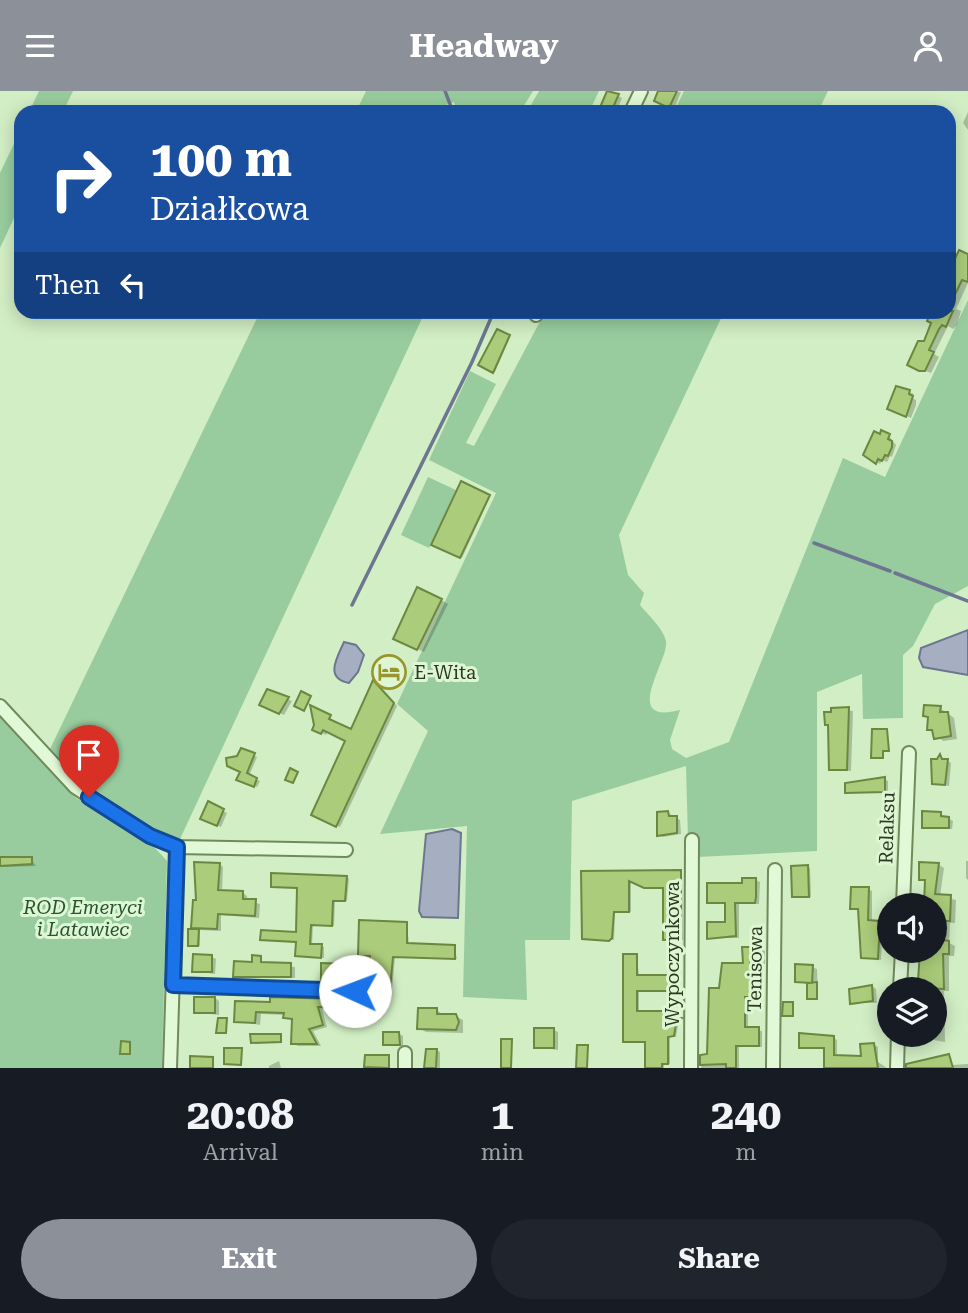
<!DOCTYPE html>
<meta charset="utf-8">
<style>
:root{--surface:#171b24;--page:#20242c;--text:#f1f3f6;--muted:#9ea1a6;--accent:#8c9099}
body{margin:0;font-family:"Roboto Serif",serif;background:var(--page);color:var(--text);height:100vh;display:flex;flex-direction:column;font-size:26px;white-space:nowrap}
*{box-sizing:border-box;margin:0}
p{font-size:23px;color:var(--muted)}
.icon{flex:none;width:38px;height:38px;fill:none;stroke:currentColor;stroke-width:2;stroke-linecap:round;stroke-linejoin:round}
.map{position:relative;height:977px;overflow:hidden}
.side{display:flex;flex-direction:column;background:var(--surface);flex:1}
.side>*{flex:none}
.guide{position:absolute;left:14px;top:14px;width:942px;height:214px;border-radius:21px;box-shadow:0 4px 18px #0003;background:#1a4fa0;color:#fff;overflow:hidden}
.buttons{position:absolute;left:877px;top:802px;display:grid;gap:14px}
.buttons a{display:grid;place-items:center;width:70px;height:70px;border-radius:50%;background:var(--surface);box-shadow:0 4px 18px #0003;font-size:35px}
.pin{position:absolute;display:grid;place-items:center;width:60px;height:60px;color:#fff;margin:-72px -30px;border-radius:50% 50% 50% 0;rotate:-45deg;box-shadow:0 0 7px #0007}
.pin .icon{rotate:45deg}
.me{position:absolute;width:77px;margin:-38px;rotate:272deg;stroke-linejoin:round;filter:drop-shadow(0 0 5px #0008)}
.turn{display:flex;align-items:center;gap:24px;height:147px;padding:0 21px;font-size:32px}
.turn .icon{width:91px;height:91px;stroke-width:2.5}
.turn b{display:block;font-size:49px;line-height:60px}
.then{display:flex;align-items:center;height:66px;padding:0 21px;background:#0003;gap:14px;font-size:26px}
.eta{display:flex;justify-content:space-evenly;align-items:center;height:119px;text-align:center}
.eta b{font-size:42px;font-weight:700;line-height:49px}
.button{display:flex;gap:14px;margin-top:auto;padding:14px 21px}
.button a{flex:1;height:80px;border-radius:42px;background:var(--accent);color:#fff;font-size:28px;font-weight:700;line-height:80px;text-align:center}
.button a+a{background:var(--page);color:var(--text)}
header{display:flex;justify-content:space-between;align-items:center;height:91px;padding:0 21px;background:var(--accent);color:#fff;font-size:32px;font-weight:700}
.map>svg:first-child{display:block}
.green{fill:#98cc9e}
.water{fill:#a6aec1;stroke:#6d7690;stroke-width:2}
.shadow{fill:#0003}
.lines{fill:none;stroke-linecap:round;stroke-linejoin:round}
.stream{stroke:#6d7690;stroke-width:3.5}
.building{fill:#abcc7a;stroke:#6c8840;stroke-width:2}
.minor-casing{stroke:#71895b;stroke-width:16}
.minor{stroke:#e2f9d8;stroke-width:12}
.route-casing{stroke:#114b97;stroke-width:18}
.route{stroke:#1a73e8;stroke-width:12}
.labels{text-anchor:middle;dominant-baseline:central;stroke-width:6;stroke-linejoin:round;paint-order:stroke}
.poi-label{font-size:19px;fill:#2c391f;stroke:#def6d4;text-anchor:start}
.street-label{font-size:19px;fill:#2c391f;stroke:#def6d4}
.park-label{font-size:19px;font-style:italic;fill:#255531;stroke:#def6d4}
</style>
<header><svg class="icon" aria-label="menu" viewBox="0 0 24 24"><path d="M4 6h16M4 12h16M4 18h16"/></svg>Headway<svg class="icon" aria-label="person" viewBox="0 0 24 24"><circle cx="12" cy="8" r="4"/><path d="M4 21q1-7 8-7t8 7"/></svg></header>
<div class="map">
<svg width="968" height="977" viewBox="0 0 968 977">
<rect width="100%" height="100%" fill="#d1eec4"/>
<path class="green" d="M39,0H73L63,21H29Z
M366,0H533L520,21H457L454,11L446,14L448,21H356Z
M539,0H599L589,21H527Z
M684,0H828L818,21H674Z
M21,38V112L0,157V82Z
M968,209V495L935,513L913,555L903,564V627L863,628L862,583L817,601V760L697,766L688,748L686,675L572,710L570,849H525L527,909L463,906L467,735L380,743L428,640L397,613L496,402L429,369L470,280L496,293L466,352L474,355L545,221H724L619,444L628,484L644,502L640,514C648,524 663,537 666,550C670,568 619,635 680,619L670,649L672,658L686,667L729,651L843,367L885,386Z
M260,221H425L180,748L168,746L81,690L50,658Z
M428,386L456,399L429,457L401,444Z
M0,625L76,707L156,758L167,770L162,977H0Z"/>
<path class="water" d="M968,539V584L923,576L919,567L921,557Z
M344,551L356,554L364,564L358,581L349,592C324,587 337,567 344,551Z
M452,738L461,742L458,827L422,826L419,820L426,743Z"/>
<path class="shadow" d="M609,0L622,7L616,21L601,18Z
M660,0L681,1L674,18L656,9Z
M968,21V39L963,32Z
M960,161L968,162V192L956,218L961,220L957,234L953,238L948,235L934,263L939,266L931,282L915,276L923,254L948,220V199Z
M498,240L510,246L495,281L480,274Z
M897,297L914,303L912,307L916,309V314L911,327L893,319Z
M875,342L889,345L896,354L892,366L890,365L887,371L882,369L880,373L866,363Z
M461,392L490,406L462,467L433,453Z
M441,509L448,513L424,561L402,551Z
M377,593L397,615L340,736L313,723L348,650L328,640L326,644L314,638L313,617L352,640Z
M267,600L292,610L284,624L261,613Z
M940,617L954,627L957,648L943,650L929,638Z
M833,618L853,620L851,680L831,678Z
M241,659L257,666L249,685L260,690L257,696L242,690L238,667Z
M940,665L951,672L949,695L934,692Z
M884,688L888,690V702L847,701Z
M209,713L227,722L221,736L202,727Z
M668,722L680,729L681,743L663,746L659,744Z
M940,723L953,730L952,738L923,736Z
M0,768H31L36,775L4,776L0,774Z
M966,770H968V789L966,787Z
M219,773L223,776L222,801L243,802L247,805V810L260,813L259,827L221,824V840L200,839V855H191L190,840H199L193,836L198,811Z
M939,774L944,777L940,805L956,809L955,832H950L949,852L955,855L954,865H949V900H944L945,951L922,947V943H934V898H924L920,890L922,859H934V814L927,791L920,788Z
M807,776L810,777L811,806L797,807L794,805Z
M583,781L682,782L683,849L665,848V797H648L631,789V821H615L614,849L587,848Z
M347,786L349,788L347,810H335L334,835L313,834L312,854L324,856V867L300,865L298,852L262,848L298,843V797L272,795Z
M756,789L760,791L759,813H739V847H709L727,832V813L709,811Z
M868,798L872,800V831L883,834L881,869L863,866L860,819L852,817Z
M407,833L409,854L454,855L457,868L395,866L392,898H373L371,865L360,864Z
M761,858L765,860V873H753V898L763,900V907H748V938L762,940V956H739V977H701L702,965H709L720,899Z
M637,865L639,885L680,887L679,900H639V922H662L664,927L682,929L678,934L676,946H670V973H664V977H646L647,952L625,950Z
M212,866L216,868L215,883L194,880Z
M260,866L264,873L295,876V887L235,885Z
M349,875L354,878V893L328,892L322,889Z
M812,876L817,878L818,908H810L808,893L796,890Z
M872,895L876,898L877,912H852Z
M215,907L219,910V924L196,921Z
M334,910L339,913V918H322L327,936L313,940L321,955H298L292,952L293,930L285,924L261,923L260,934L236,930L237,912Z
M437,919L444,925H455L463,929V942L426,941L419,937Z
M554,939L558,941V959L536,956Z
M399,943L403,945V955L385,953Z
M834,947L837,949V966H863L874,954L878,956V971L887,977H826V958L801,956Z
M511,950L512,977H502Z
M436,959L440,961V977H427Z
M949,965L952,974L968,973V977H919Z
M279,970L281,977H269V975Z"/>
<g class="lines">
<path class="stream" d="M445,0L453,21
M814,452L890,480
M895,482L968,510
M352,514L472,271L494,220"/>
</g>
<path class="building" d="M607,0L619,3L611,21H598Z
M658,0H677L669,17L654,10Z
M959,159L968,163V191L962,189L948,218V195L952,187L948,183Z
M931,220H953L946,236L942,234L939,238L929,259L934,261L925,280H919L907,274L918,250H924L931,232L927,230Z
M497,238L510,244L493,282L478,274Z
M896,295L910,299L909,303L913,305L906,326L887,318Z
M881,339L890,343L888,348L892,350V356L888,365L885,364L882,370L878,368L876,373L863,364L874,340L880,343Z
M461,390L490,404L460,467L431,454Z
M417,496L442,508L417,559L393,548Z
M373,589L394,612L336,736L311,724L345,650L323,639L321,643L312,639L314,634L310,614L331,624L329,628L351,638Z
M267,598L289,606L279,623L259,614Z
M301,600L311,605L304,620L294,615Z
M924,614L941,615L940,621H948L951,645L934,648L932,639H927L928,626L923,625Z
M849,616L847,679H829L828,634H825L824,621H831V617Z
M872,638H887L889,660H883V667H871Z
M241,657L255,662L247,682L257,687L254,696L236,689L240,681L227,675L226,667L237,665Z
M940,663L942,668H948L945,694L932,693L931,668H937Z
M290,677L298,681L293,692L285,689Z
M885,686V701L845,702V692Z
M208,710L224,718L217,735L200,728Z
M668,720L669,725H677V742L657,745V721Z
M922,720L941,721V725L949,726V737H922Z
M0,766H32V773L0,775Z
M194,771L220,772L218,799L243,800V808H256L255,825L218,823L217,838L191,837L193,809H196Z
M919,771L939,772L935,803L951,804L950,830H944V849L949,850V863H943L944,898L920,897L918,890L920,860L934,859V814H924L925,789H919Z
M808,774L809,806H792L791,775Z
M681,779V848L663,849V797H644L629,790V821H614L612,847L609,850L582,848L581,780Z
M271,782L347,785L345,810H333L332,835L311,834L310,853H322L321,867L295,865L296,851L260,849L261,839L296,841L297,797L271,796Z
M742,787H756V806L755,812H735L736,845L707,848V831H725V812H707V792H742Z
M851,796H869L868,829L880,830L878,868L861,867L858,818H850Z
M359,829L407,831V852L455,854V868L393,866L390,898L369,897L370,865H358Z
M188,838H199L198,855H188Z
M742,856H762V872H750V896H760V906H745V936H759V955H736V977H726V973L700,974V964L707,963L709,897H719L722,872H743Z
M193,863L212,864V881H192Z
M623,863H637V884H678V900H637V920H663V925L682,927L676,933L674,945L668,946V973H662V977H645V951H623Z
M252,864L261,865V871L291,872V886H233L234,870L252,871Z
M321,872L349,873V891L321,890Z
M795,873L813,874L812,892L795,891Z
M817,891V908H807V892Z
M872,894L873,910L850,913L849,898Z
M194,906H215V922H194Z
M270,906L334,908V916H318L323,934L309,938L317,953H291L292,928L283,927L284,922L256,921L255,932L234,931L235,910L270,911Z
M783,911H793V925H782Z
M418,917H437V923H456L459,931L456,939L417,938Z
M218,927H227L226,942H216Z
M534,937H554V957H534Z
M383,941H399L400,954H383Z
M799,942L834,945V964L861,965L860,953L874,952L878,977H824V957H799Z
M250,943H281V951L251,952Z
M501,948H512L511,977H501Z
M121,950L130,951V963H120Z
M577,954H588L587,977H576Z
M224,957H242L241,974L224,973Z
M426,958H437L436,977H424Z
M949,963L953,977H906V973Z
M365,964H389V977L364,976Z
M190,965L213,966V977H190Z"/>
<g class="lines">
<g class="minor-casing">
<path id="minor" d="M631,21L641,0
M536,224L538,220
M0,615L75,696L150,745L177,756L346,759
M903,814L909,662
M174,894L355,900
M900,898L902,859
M170,977L177,756
M405,977V962
M691,977L692,749
M773,977L775,779
M897,977L898,943"/>
</g>
<use href="#minor" class="minor"/>
</g>
<g class="lines">
<g class="route-casing">
<path id="route" d="M89,706L150,745L177,756L173,894L355,900"/>
</g>
<use href="#route" class="route"/>
</g>
<defs>
<g id="hotel-ring" transform="scale(1.75)"><circle r="9.5" fill="#def6d4" stroke="#98962b" stroke-width="1.5"/><path d="M-6-4.5h1.5V1H6V5H4.5V3h-9V5H-6ZM-4 0a1.8 1.8 0 1 1 3.6 0ZM.5 0V-2.5h3Q6-2.5 6 0Z" fill="#98962b"/></g>
</defs>
<g fill-rule="evenodd">
<use href="#hotel-ring" x="389" y="581"/>
</g>
<g class="labels">
<g class="poi-label">
<text x="414" y="581">E-Wita</text>
</g>
<g class="street-label">
<text transform="translate(887 737) rotate(-88)">Relaksu</text>
<text transform="translate(672 863) rotate(-90)">Wypoczynkowa</text>
<text transform="translate(755 878) rotate(-89)">Tenisowa</text>
</g>
<g class="park-label">
<text x="83" y="816">ROD Emeryci<tspan x="83" dy="22">i Latawiec</tspan></text>
</g>
</g>
</svg>
<div class="buttons">
<a><svg class="icon" aria-label="sound" viewBox="0 0 24 24"><path d="M4 9h4l5-4v14l-5-4H4zM17 9q2 3 0 6"/></svg></a>
<a><svg class="icon" aria-label="layers" viewBox="0 0 24 24"><path d="M12 4l9 5-9 5-9-5zM3 14l9 5 9-5"/></svg></a>
</div>
<div class="pin" style="left:89px;top:706px;background:#d93025"><svg class="icon" aria-label="arrive" viewBox="0 0 24 24"><path d="M6 21V4h12l-3 4 3 4H6"/></svg></div>
<svg class="me" style="left:355px;top:900px" viewBox="-20 -20 40 40"><circle r="19" fill="#fff"/><path d="M0-13L10 11 0 6-10 11z" fill="#1a73e8"/></svg>
<div class="guide">
<div class="turn"><svg class="icon" aria-label="right" viewBox="0 0 24 24"><path d="M7 20v-9h11M14 6l5 5-5 5"/></svg><div><b>100 m</b>Działkowa</div></div>
<div class="then">Then<svg class="icon" aria-label="left" viewBox="0 0 24 24"><path d="M17 20v-9H6M10 6l-5 5 5 5"/></svg></div>
</div>
</div>
<section class="side">
<div class="eta">
<div><b>20:08</b><p>Arrival</p></div>
<div><b>1</b><p>min</p></div>
<div><b>240</b><p>m</p></div>
</div>
<div class="button"><a>Exit</a><a>Share</a></div>
</section>
